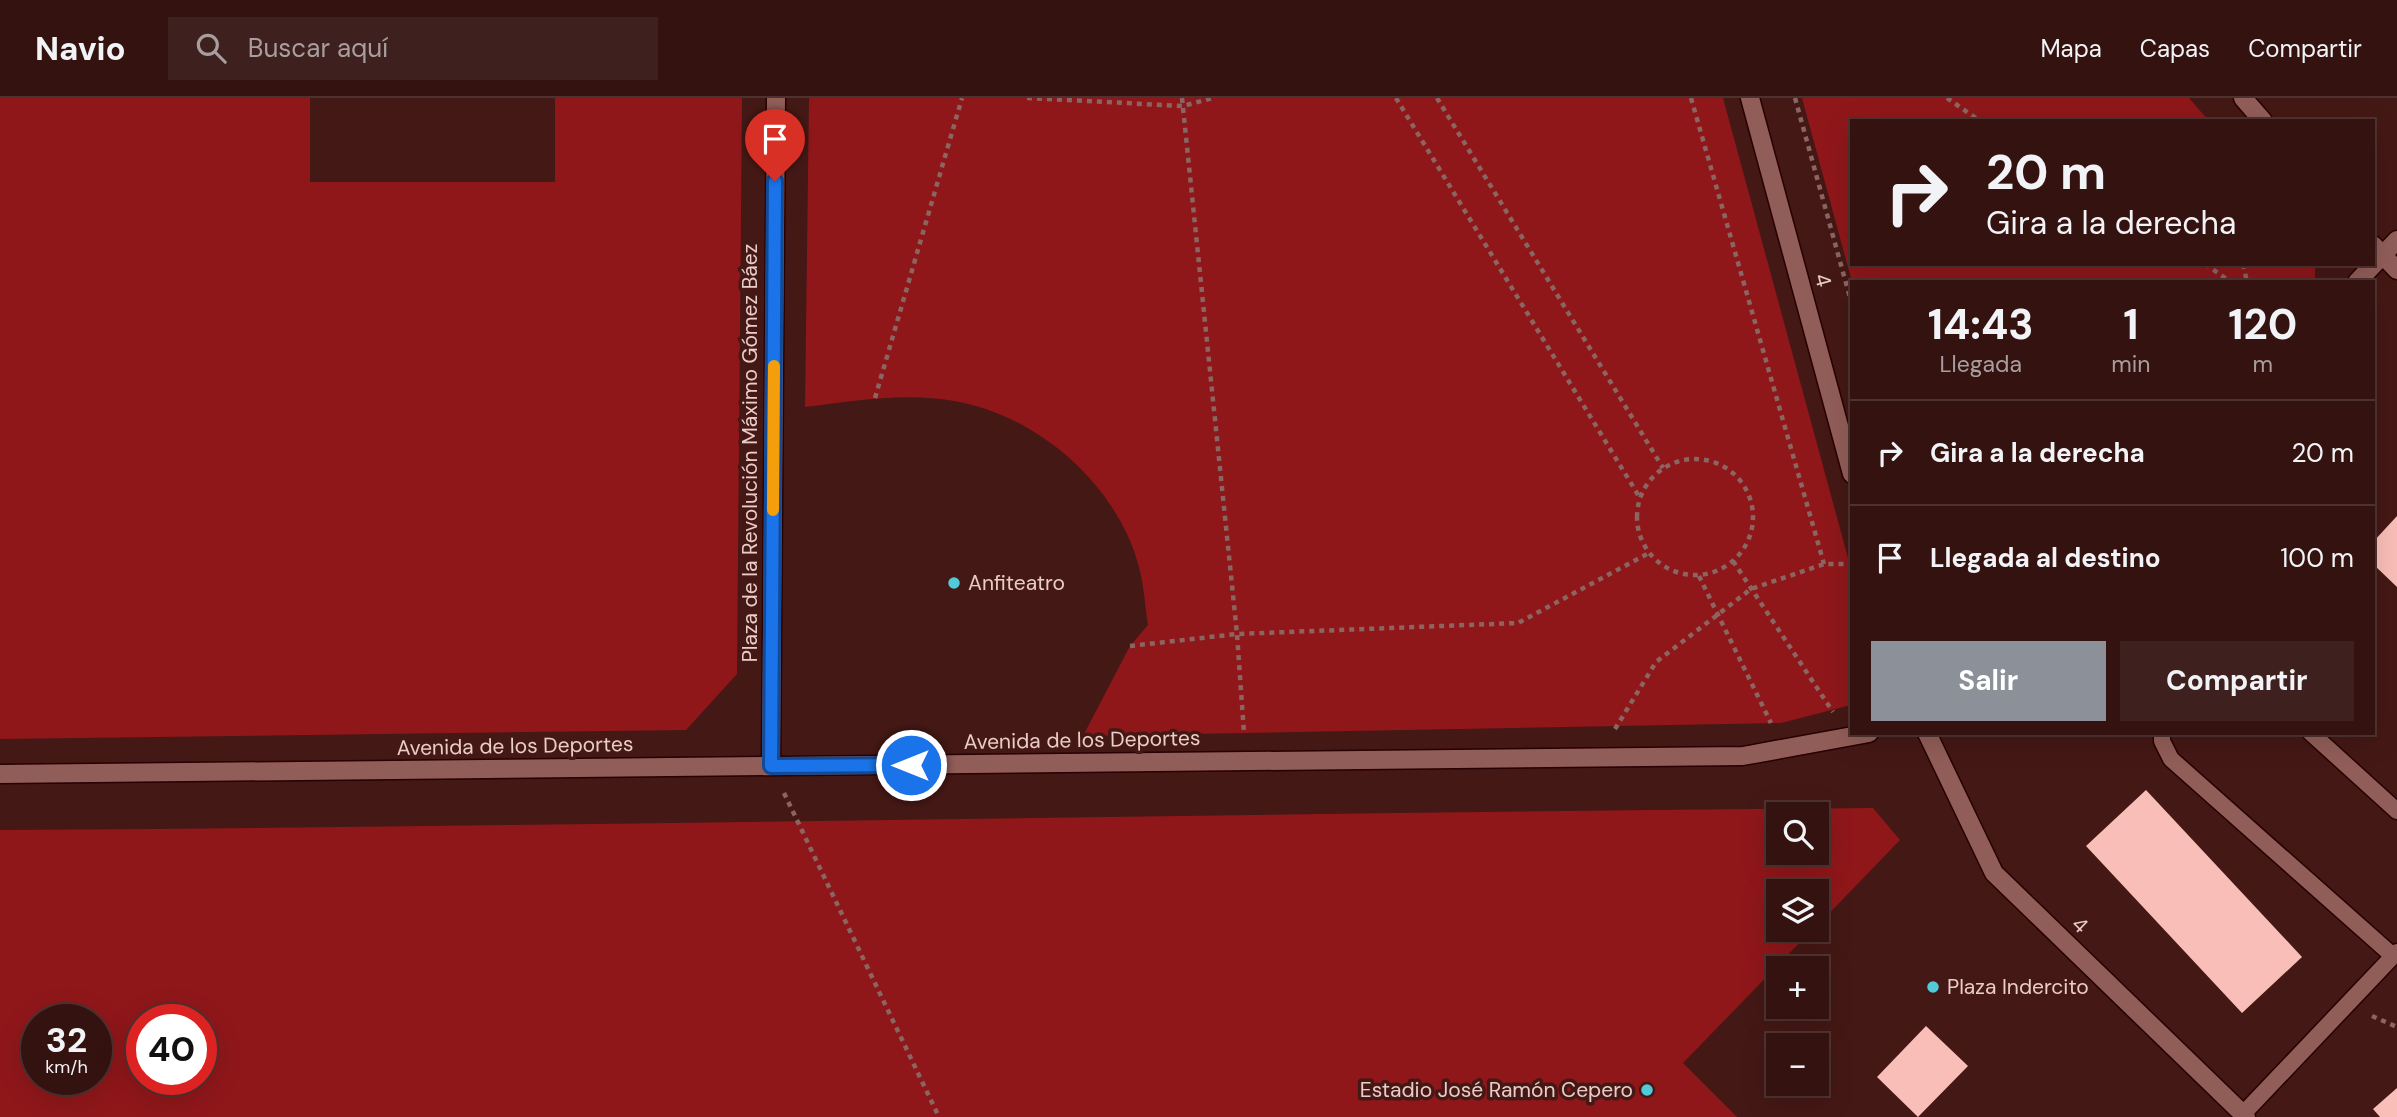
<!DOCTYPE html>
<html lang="es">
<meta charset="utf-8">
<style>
:root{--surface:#331210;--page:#3e201e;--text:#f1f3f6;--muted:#a99e9f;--line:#4e3230;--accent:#8c9099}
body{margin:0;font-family:"DM Sans",sans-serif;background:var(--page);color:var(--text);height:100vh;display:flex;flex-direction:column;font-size:26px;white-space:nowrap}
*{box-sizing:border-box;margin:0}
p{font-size:23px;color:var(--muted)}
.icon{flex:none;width:38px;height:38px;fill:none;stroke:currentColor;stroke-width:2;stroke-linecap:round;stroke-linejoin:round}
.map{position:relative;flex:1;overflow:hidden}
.details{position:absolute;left:1850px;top:182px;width:525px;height:455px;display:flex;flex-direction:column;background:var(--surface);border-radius:0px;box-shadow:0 7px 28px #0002,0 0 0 2px var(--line)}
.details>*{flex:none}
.banner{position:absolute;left:1850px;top:21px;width:525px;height:147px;border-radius:0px;box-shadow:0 7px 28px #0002,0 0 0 2px var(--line);background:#331210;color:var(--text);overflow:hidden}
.tools{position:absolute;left:1766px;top:704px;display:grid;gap:14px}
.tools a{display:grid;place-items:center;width:63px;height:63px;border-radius:0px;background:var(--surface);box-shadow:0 7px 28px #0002,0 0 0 2px var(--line);font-size:35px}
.speed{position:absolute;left:21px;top:906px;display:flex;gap:14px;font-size:35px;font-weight:700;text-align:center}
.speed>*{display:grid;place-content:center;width:91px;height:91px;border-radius:50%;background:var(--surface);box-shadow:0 7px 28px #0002,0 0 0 2px var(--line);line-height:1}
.speed small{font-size:18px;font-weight:400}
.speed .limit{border:10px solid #d22;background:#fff;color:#111}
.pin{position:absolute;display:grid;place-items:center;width:60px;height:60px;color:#fff;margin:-72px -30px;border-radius:50% 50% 50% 0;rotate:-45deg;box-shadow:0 0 7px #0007}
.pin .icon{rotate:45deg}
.me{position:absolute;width:77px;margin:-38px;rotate:270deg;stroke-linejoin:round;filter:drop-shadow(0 0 5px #0008)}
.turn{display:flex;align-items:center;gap:24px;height:147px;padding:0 21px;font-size:32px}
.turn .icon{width:91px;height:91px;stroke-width:2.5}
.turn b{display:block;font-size:49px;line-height:60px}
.eta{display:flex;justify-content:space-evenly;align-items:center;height:119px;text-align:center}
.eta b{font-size:42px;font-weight:700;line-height:49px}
.button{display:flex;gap:14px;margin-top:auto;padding:14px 21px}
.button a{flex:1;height:80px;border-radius:0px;background:var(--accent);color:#fff;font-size:28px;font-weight:700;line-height:80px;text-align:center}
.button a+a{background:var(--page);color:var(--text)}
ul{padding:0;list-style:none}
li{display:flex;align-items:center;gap:21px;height:105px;padding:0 21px;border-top:2px solid var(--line)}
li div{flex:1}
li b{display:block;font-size:26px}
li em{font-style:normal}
header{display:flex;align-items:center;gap:42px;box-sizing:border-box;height:98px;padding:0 35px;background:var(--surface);border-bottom:2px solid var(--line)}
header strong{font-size:33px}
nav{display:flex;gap:38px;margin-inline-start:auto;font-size:24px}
.search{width:490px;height:63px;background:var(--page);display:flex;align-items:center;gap:18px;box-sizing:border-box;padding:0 24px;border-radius:0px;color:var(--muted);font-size:26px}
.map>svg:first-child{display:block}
.green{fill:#8f171a;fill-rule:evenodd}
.building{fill:#f9beb8}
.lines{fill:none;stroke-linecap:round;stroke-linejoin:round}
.lane-casing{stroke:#280102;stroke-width:19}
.street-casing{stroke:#280102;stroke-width:21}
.secondary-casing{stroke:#280102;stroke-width:21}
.path{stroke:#8b6562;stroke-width:4.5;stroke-dasharray:5 5;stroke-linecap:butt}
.lane{stroke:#915d58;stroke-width:16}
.street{stroke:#915d58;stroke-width:18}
.secondary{stroke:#915d58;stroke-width:18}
.route-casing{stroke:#114b97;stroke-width:18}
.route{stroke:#1a73e8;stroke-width:12}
.slow{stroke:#f59e0b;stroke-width:12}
.poi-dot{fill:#52cbd9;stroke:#441815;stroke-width:2.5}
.labels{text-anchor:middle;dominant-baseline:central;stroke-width:7;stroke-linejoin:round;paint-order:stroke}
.street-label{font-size:21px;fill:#eaccc8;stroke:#441815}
.poi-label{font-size:21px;fill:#eaccc8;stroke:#441815;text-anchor:start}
</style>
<header>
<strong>Navio</strong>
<div class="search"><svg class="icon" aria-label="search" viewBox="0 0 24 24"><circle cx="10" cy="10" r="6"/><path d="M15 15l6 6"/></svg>Buscar aquí</div>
<nav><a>Mapa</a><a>Capas</a><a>Compartir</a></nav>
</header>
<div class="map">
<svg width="2397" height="1019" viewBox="0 0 2397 1019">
<rect width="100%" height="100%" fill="#441815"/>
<path class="green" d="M0,0H310V84H555V0H742L737,576L686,632L0,641Z
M809,0H1723L1851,471V607L1781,625L1083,638L1130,548L1148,527C1145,508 1144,488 1139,469C1117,386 1037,317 954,303C905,294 854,303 805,309Z
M1802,0H2189L2209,23H1852V166H2315V182L2313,184H1852Z
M1873,710L1900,742L1817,828L1816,793H1778V831H1813L1683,965L1737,1019H0V732C624,728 1249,715 1873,710ZM1778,716H1816V754H1778ZM37,922H96V982H37ZM142,922H201V982H142Z"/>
<path class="building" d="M2397,418V489L2373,466V444Z
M2146,692L2302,859L2242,915L2086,748Z
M1926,928L1968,968L1918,1019L1877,979Z
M2397,990V1019H2380L2373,1011Z"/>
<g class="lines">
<g class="lane-casing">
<path id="lane" d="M2162,635V643L2171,661L2393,858
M2311,635L2397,713
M2243,1016L2397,854"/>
</g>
<g class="street-casing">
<path id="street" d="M771,668L776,0"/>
</g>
<g class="secondary-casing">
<path id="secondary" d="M1750,0L1852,376
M2243,0L2263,23
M2373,147L2397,172
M2357,184L2397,142
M1927,635L1994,775L2246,1019
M0,676L1743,658L1869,635"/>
</g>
<path class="path" d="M1027,0L1183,8L1213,0
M1182,0L1237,536L1244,635
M1396,0L1640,400
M1437,0L1663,370
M1691,0L1824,466
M1795,0L1852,207
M1947,0L1980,23
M2205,166L2231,184
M2243,166L2247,184
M875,300L962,0
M1637 419a58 58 0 1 1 116 0a58 58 0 1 1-116 0Z
M1733,463L1833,614
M1699,478L1771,625
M1130,548L1237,536L1518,525L1649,455
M1615,631L1656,564L1751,491L1824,466H1852
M784,695L939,1019
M2372,918L2397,929"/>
<use href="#lane" class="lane"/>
<use href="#street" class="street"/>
<use href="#secondary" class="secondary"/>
</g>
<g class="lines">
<g class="route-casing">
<path id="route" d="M775,83L771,668L911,667"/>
</g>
<use href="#route" class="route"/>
<path class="slow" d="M773,412L774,268"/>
</g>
<g class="poi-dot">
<circle cx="954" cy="485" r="7"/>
<circle cx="1933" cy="889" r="7"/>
<circle cx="1647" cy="992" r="7"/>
</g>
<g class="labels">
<g class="street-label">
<text transform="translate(1823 182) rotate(75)">4</text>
<text transform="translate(750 355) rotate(-90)">Plaza de la Revolución Máximo Gómez Báez</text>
<text transform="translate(1082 642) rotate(-1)">Avenida de los Deportes</text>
<text transform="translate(515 648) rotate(-1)">Avenida de los Deportes</text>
<text transform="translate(2080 827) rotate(44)">4</text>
</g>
<g class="poi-label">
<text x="968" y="485">Anfiteatro</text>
<text x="1947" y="889">Plaza Indercito</text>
<text x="1633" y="992" text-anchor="end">Estadio José Ramón Cepero</text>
</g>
</g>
</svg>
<div class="tools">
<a><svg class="icon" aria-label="search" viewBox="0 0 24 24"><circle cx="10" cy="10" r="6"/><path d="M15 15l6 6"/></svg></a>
<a><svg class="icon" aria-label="layers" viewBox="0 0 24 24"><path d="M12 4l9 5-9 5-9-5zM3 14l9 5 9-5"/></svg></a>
<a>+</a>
<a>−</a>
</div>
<div class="speed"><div>32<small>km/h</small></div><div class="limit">40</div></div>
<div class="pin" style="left:775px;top:83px;background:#d93025"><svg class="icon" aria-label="arrive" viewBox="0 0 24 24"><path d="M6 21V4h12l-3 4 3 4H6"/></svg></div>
<svg class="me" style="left:911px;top:667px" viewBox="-20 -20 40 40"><circle r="17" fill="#1a73e8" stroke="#fff" stroke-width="3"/><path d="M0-11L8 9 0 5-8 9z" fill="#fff"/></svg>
<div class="banner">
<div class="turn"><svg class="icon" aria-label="right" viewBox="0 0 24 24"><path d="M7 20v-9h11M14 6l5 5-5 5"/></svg><div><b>20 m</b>Gira a la derecha</div></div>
</div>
<section class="details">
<div class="eta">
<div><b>14:43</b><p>Llegada</p></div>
<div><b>1</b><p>min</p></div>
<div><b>120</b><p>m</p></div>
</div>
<ul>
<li><svg class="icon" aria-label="right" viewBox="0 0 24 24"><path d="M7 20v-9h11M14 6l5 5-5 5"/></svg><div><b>Gira a la derecha</b></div><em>20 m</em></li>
<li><svg class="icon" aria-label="arrive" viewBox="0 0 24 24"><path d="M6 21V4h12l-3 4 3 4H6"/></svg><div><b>Llegada al destino</b></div><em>100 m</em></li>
</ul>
<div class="button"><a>Salir</a><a>Compartir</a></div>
</section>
</div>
